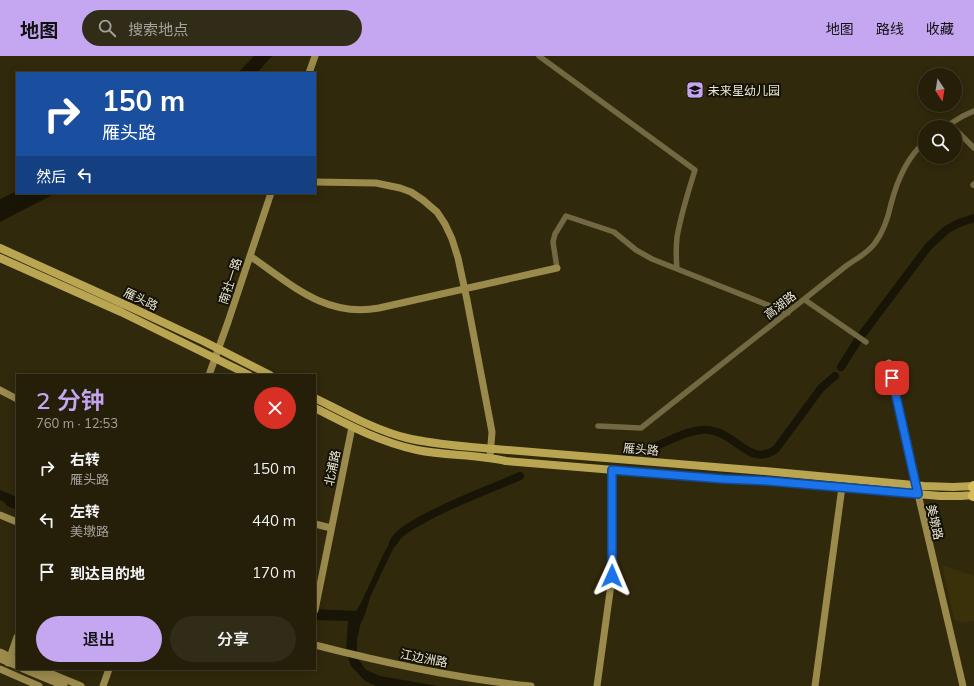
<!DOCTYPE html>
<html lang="zh">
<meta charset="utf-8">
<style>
:root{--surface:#251f09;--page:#312c17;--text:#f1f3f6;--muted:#a3a29c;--line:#423d2a;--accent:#c5a7f1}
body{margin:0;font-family:Mulish,"Noto Sans SC",sans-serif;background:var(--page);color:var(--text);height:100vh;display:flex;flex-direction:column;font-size:15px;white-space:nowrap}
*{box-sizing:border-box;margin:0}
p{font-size:13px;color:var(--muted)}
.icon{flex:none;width:22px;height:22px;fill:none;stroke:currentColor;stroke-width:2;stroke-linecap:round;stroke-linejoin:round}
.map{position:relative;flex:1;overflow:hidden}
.side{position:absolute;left:16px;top:318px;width:300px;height:296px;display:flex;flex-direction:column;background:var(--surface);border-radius:0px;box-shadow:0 2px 10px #0003,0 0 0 1px var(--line)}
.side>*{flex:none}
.hud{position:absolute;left:16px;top:16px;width:300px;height:122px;border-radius:0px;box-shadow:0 2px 10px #0003,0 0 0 1px var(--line);background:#1a4fa0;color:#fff;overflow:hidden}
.needle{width:26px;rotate:168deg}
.fabs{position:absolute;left:918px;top:12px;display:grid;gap:8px}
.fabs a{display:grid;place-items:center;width:44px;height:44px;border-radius:50%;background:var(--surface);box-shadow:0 2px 10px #0003,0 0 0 1px var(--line);font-size:20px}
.pin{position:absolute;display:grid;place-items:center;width:34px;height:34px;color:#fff;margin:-17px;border-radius:8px;box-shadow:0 2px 6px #0006}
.me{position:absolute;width:44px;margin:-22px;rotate:1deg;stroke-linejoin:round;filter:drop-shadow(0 0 3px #0008)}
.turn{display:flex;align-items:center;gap:14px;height:84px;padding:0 20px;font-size:18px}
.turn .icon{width:52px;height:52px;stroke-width:2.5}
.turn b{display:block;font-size:28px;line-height:34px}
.then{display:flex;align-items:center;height:38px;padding:0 20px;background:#0003;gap:8px;font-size:15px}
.round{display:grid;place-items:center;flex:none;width:42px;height:42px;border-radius:21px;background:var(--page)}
.headline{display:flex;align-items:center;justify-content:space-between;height:68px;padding:0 20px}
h1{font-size:24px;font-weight:600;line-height:30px;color:var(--accent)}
.button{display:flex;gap:8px;margin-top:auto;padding:8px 20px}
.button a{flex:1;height:46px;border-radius:24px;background:var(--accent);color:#111;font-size:16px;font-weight:600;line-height:46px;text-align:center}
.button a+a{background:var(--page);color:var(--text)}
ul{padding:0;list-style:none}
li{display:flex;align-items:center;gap:12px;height:52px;padding:0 20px}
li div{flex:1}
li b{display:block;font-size:15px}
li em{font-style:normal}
header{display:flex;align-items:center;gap:24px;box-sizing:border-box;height:56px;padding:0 20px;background:var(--accent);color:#111}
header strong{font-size:19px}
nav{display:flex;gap:22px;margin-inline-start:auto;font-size:14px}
.search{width:280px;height:36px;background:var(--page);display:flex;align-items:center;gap:10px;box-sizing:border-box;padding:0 14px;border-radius:22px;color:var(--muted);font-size:15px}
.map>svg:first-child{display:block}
.built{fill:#3a310a}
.water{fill:#181507}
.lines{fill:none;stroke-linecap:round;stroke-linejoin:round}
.river{stroke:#181507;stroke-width:8}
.street{stroke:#726842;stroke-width:5.5}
.secondary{stroke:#9a8a4c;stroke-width:7}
.primary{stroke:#baa552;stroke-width:8}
.highway{stroke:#d6bd57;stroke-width:10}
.route-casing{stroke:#114b97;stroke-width:10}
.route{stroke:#1a73e8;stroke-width:7}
.labels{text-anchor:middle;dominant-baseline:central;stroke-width:4;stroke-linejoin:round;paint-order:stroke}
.poi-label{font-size:12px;fill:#ebe7d6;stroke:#151206;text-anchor:start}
.street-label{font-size:12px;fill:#ebe7d6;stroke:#151206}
</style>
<header>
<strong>地图</strong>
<div class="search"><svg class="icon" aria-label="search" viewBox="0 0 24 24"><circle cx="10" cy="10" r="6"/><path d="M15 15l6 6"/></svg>搜索地点</div>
<nav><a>地图</a><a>路线</a><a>收藏</a></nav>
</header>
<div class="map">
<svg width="974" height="630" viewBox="0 0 974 630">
<rect width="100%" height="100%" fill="#31290c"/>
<path class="built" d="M694,23L707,32L699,40L693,44L682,37Z
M942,509L974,520V565L963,567L954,563Z"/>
<path class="water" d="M254,0H272L257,17H238Z
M17,135V137H56L0,166V143Z
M0,434L17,441V454L7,450L4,446L0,444Z
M396,476L402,480L395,489L371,539L363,564L361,566L357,583V601L366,614L380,620L438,630H376L365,625L351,610L346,595L348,565L315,564V553L356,555L361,547L384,497Z"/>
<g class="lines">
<path class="river" d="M841,311L858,284L928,191L946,174L959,167L974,162
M653,391C670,385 690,372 709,374C716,375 723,378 729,382C745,392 757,407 776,393L821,332L835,320
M393,487C398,477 409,471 418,466C450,447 486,435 520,420"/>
<path class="street" d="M539,0L695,114C688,136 681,159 677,181C676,192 676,203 677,213
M945,71L963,60L974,55
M955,73L974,92
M973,129L974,128
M557,212L553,186L555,178L566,160L614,176L636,194L652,203L788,257
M805,244L866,286
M598,370L641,372L846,210C856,203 868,197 875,187C884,175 888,162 891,148C897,125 907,101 925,86"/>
<path class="secondary" d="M309,17L315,0
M315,126L376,127L400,132L411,136L423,144L437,156L445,168L452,183L458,202L467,244L492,376L490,401
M250,200C291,228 325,262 379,252L557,212
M889,307L918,438L963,630
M209,319L228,266L271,137
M0,334L17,343
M0,459L17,466
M315,468L331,472
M315,554L352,371
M315,589C385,607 459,623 531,630
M0,596L17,604
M0,603L17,610
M8,607L17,581
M0,613L39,630
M23,613L64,630
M40,613L81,630
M103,630L109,613
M597,630L612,521V414
M815,630L842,431"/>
<path class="primary" d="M0,192L139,255L203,285L270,319
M0,202L121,256L249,319
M315,342C345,357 375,374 407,382C428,387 450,389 471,391L765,415L924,430L953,431L974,430
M315,352C348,369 380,386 417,394C446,400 476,398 506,405L723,423L768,425L940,440H961L974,439"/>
<path class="highway" d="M973,431L974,430
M973,440H974"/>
</g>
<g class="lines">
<g class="route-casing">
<path id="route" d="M612,520V414L723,423L768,425L918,438L892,322"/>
</g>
<use href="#route" class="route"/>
</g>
<defs>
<g id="school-square" transform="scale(0.9)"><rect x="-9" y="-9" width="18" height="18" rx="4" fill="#c5a7f1" stroke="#151206"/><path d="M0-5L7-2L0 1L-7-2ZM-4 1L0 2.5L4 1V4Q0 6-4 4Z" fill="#111"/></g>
</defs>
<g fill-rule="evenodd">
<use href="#school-square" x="695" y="34"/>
</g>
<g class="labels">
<g class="poi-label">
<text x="708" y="34">未来星幼儿园</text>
</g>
<g class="street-label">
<text transform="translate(230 225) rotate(-72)">南社一路</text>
<text transform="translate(141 243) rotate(25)">雁头路</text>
<text transform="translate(780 249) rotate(-38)">高湖路</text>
<text transform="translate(641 393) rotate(5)">雁头路</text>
<text transform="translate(332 412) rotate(-78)">北浦路</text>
<text transform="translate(935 466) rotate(77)">美墩路</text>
<text transform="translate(424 602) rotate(11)">江边洲路</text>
</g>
</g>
</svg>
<div class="fabs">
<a><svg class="needle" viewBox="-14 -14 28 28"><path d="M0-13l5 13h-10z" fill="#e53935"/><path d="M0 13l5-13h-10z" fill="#a3a29c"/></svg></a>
<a><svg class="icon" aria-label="search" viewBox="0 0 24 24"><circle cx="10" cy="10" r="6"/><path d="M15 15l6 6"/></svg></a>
</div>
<div class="pin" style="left:892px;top:322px;background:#d93025"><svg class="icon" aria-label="arrive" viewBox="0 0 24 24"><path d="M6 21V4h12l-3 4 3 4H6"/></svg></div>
<svg class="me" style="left:612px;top:520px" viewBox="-20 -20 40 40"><path d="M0-17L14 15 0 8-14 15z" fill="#1a73e8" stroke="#fff" stroke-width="4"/></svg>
<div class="hud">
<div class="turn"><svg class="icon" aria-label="right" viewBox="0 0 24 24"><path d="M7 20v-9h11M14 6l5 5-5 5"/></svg><div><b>150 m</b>雁头路</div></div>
<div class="then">然后<svg class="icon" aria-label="left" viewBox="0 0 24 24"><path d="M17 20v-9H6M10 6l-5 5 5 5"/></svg></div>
</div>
<section class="side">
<div class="headline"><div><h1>2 分钟</h1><p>760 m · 12:53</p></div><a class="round" style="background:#d93025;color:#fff"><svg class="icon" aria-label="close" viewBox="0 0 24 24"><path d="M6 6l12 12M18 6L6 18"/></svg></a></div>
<ul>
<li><svg class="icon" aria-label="right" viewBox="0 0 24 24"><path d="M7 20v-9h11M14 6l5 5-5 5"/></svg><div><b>右转</b><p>雁头路</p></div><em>150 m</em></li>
<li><svg class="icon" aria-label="left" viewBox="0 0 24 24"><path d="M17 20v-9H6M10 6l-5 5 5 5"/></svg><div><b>左转</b><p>美墩路</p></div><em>440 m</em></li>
<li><svg class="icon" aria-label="arrive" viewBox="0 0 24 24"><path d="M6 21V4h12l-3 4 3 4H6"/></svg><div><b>到达目的地</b></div><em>170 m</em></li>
</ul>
<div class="button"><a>退出</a><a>分享</a></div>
</section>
</div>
